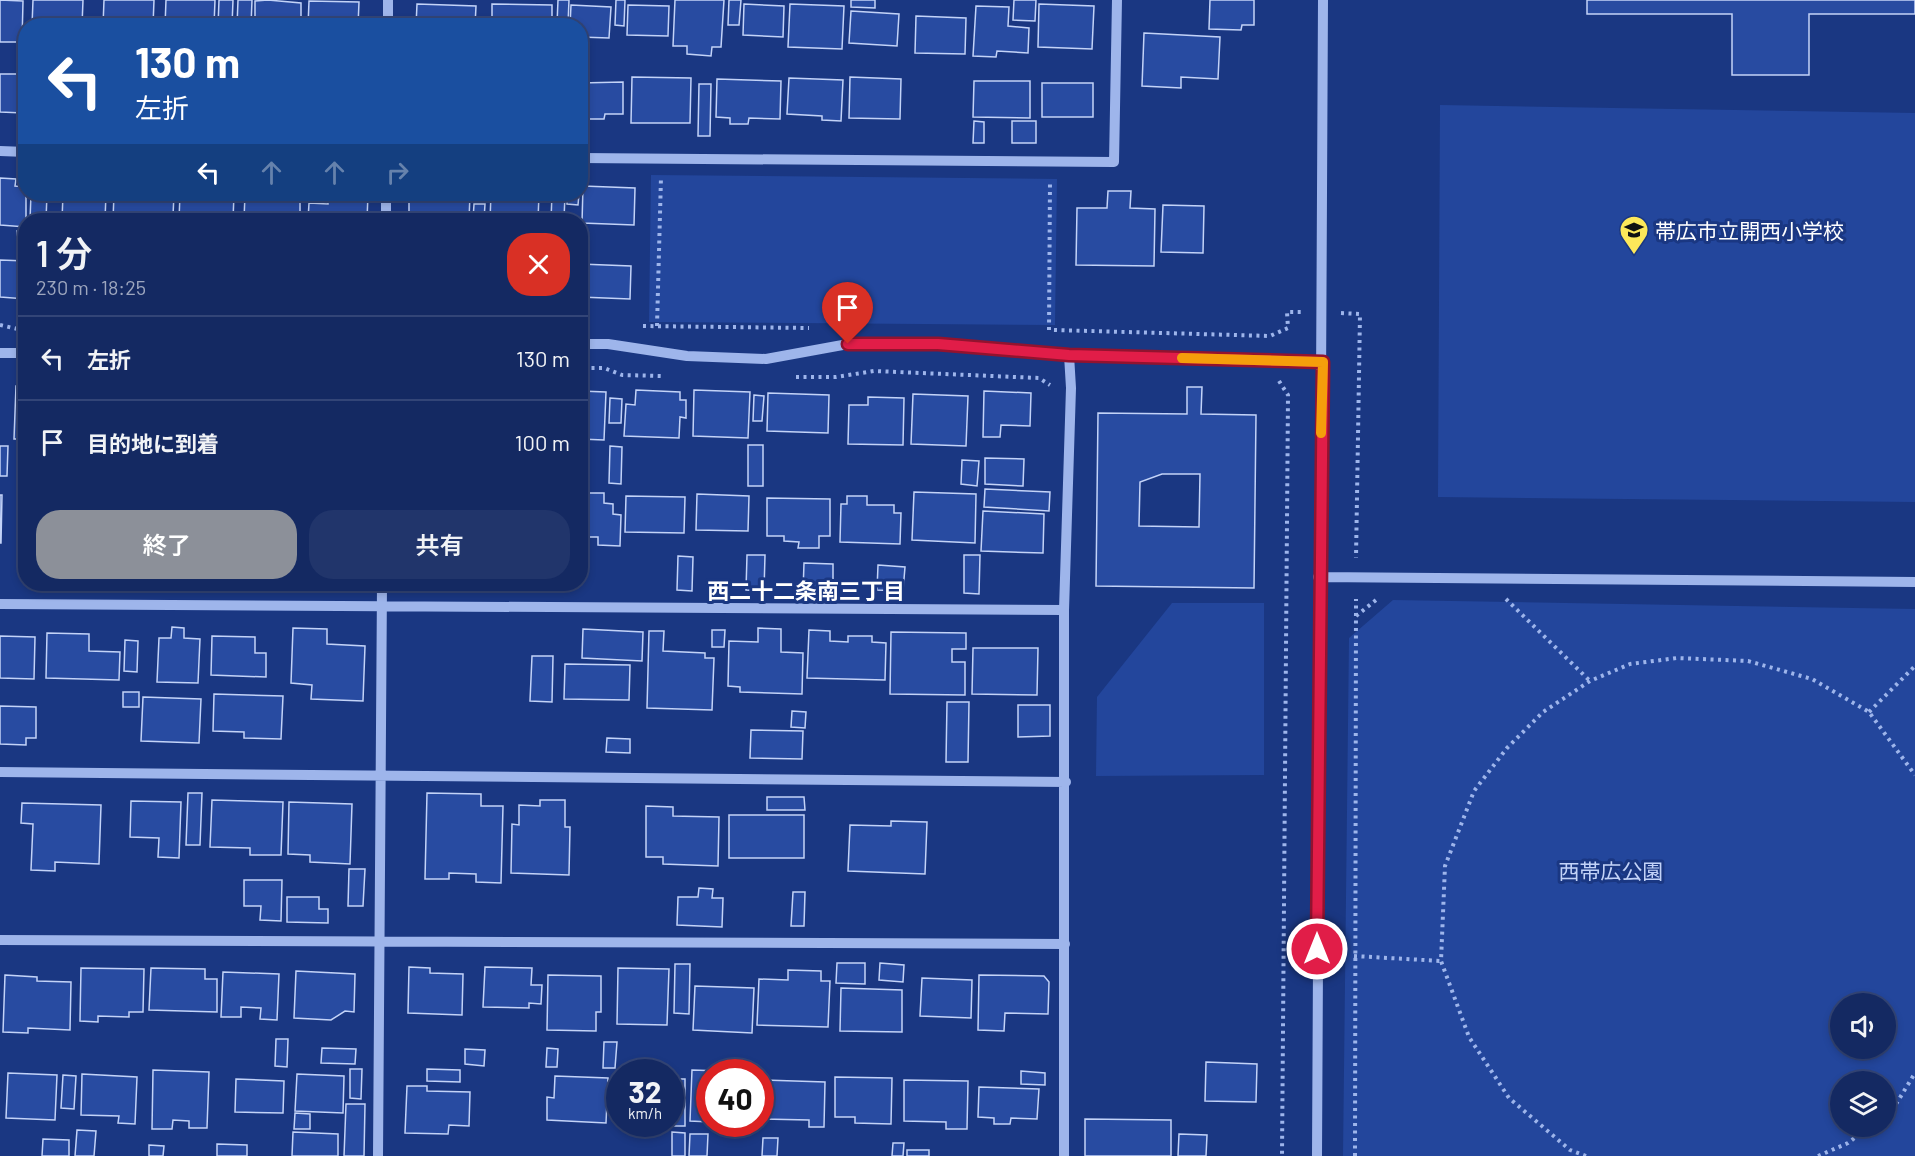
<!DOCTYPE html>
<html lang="ja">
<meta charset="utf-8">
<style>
:root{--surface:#142962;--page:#21356b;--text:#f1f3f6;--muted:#9da6be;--line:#334577;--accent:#8c9099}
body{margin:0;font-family:Barlow,"Noto Sans JP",sans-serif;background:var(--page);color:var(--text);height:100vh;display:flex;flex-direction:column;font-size:22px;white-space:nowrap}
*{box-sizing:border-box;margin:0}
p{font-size:20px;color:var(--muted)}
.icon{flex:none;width:33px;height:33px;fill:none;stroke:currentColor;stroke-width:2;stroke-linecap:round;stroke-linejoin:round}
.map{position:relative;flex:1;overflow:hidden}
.side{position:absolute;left:18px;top:213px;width:570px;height:378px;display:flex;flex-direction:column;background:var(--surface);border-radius:24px;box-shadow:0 3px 9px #0003,0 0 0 2px var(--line)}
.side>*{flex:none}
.banner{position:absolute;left:18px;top:18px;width:570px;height:183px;border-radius:24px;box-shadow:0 3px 9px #0003,0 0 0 2px var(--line);background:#1a4fa0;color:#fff;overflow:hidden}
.controls{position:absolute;left:1830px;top:993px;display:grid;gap:12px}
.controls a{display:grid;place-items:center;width:66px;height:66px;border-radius:50%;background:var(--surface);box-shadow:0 3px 9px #0003,0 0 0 2px var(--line);font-size:30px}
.speed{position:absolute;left:606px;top:1059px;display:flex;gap:12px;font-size:30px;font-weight:700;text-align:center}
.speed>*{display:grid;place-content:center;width:78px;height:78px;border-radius:50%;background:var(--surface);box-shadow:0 3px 9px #0003,0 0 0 2px var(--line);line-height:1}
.speed small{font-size:15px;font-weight:400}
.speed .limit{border:9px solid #d22;background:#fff;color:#111}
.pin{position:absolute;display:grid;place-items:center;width:51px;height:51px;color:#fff;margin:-62px -26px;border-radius:50% 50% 50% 0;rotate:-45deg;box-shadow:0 0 6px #0007}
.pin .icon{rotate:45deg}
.me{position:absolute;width:66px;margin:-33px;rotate:0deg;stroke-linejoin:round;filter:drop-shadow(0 0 4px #0008)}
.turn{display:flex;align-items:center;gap:21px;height:126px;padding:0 18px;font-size:27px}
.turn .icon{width:78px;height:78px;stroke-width:2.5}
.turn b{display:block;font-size:42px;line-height:51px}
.lanes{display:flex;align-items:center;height:57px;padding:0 18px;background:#0003;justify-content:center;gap:30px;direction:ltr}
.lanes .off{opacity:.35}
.round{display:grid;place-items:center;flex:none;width:63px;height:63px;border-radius:24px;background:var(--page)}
.head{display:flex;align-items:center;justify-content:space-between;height:102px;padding:0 18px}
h1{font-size:36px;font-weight:600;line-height:45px}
.action{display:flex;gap:12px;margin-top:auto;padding:12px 18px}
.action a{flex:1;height:69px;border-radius:24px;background:var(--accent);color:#fff;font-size:24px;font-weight:600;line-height:69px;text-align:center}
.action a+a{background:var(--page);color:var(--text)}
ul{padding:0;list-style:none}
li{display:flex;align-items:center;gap:18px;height:84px;padding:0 18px;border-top:2px solid var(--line)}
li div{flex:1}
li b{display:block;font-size:22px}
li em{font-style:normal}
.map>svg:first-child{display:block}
.green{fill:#23469c;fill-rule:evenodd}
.building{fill:#284ba1;stroke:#c3d3f8;stroke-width:1.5;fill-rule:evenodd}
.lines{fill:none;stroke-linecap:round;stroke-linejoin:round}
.path{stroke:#9eb5eb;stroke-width:4;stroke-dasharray:3 4.5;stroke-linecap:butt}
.minor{stroke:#9eb5eb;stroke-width:10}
.route-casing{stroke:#92132f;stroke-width:15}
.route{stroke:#e11d48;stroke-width:10}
.slow{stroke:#f59e0b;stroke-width:10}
.labels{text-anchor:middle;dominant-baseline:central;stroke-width:6;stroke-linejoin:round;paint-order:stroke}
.poi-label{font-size:21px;fill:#fff;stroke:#1a3782;text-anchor:start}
.park-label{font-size:21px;fill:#c3d3f8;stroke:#1a3782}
.neighbourhood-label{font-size:22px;font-weight:bold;fill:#fff;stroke:#1a3782}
</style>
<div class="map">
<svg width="1915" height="1156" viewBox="0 0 1915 1156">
<rect width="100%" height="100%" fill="#1a3782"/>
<path class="green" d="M1440,105L1915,113V502L1438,497Z
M651,175L1057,179L1055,325L649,322Z
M1393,600L1915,609V1156H1343L1349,638ZM1840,1004H1886V1048H1840ZM1840,1082H1886V1126H1840Z
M1172,603H1264V775L1096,776L1097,697Z"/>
<path class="building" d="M0,0L23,1L22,42H0Z
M33,0H83L82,26H32Z
M104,0H154L153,26H103Z
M166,0H215L214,26H165Z
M219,0H233L232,26H218Z
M238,0H252L251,26H237Z
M268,0L301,3V26H255V1Z
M558,0H569L568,24H557Z
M616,0H625L624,26L615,25Z
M675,0H724L721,47H712L711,56L687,54V46H673Z
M729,0H741L739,25H728Z
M851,0H875V8L851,7Z
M1014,0H1036L1035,21L1013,20Z
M1210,0H1254V25H1242L1241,30L1209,29Z
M1587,0H1915V14H1809V75H1732V14H1587Z
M309,1L359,2L358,26H308Z
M417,4L476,6L475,26H416Z
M492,4L552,5V26H492Z
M744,4L784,6L783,37L743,35Z
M790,4L844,6L842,49L788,47Z
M1039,4L1094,6L1092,49L1038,47Z
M571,5L611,7L609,38L580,37V26H570Z
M628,5L669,6L668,36L627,35Z
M976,6L1009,7L1008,26L1029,28L1028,53L997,51L996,57L973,56Z
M851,11L899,14L897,46L849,43Z
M916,16L966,18L965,54L915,53Z
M1144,33L1220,37L1218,79L1181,77V88L1142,86Z
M0,74H24L23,113L0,112Z
M632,77L691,78L690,123H631Z
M850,77L901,79L900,119L849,118Z
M789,78L843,80L841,121L822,120V116L787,114Z
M717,79L781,81L780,119L749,118L748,124H730V118L716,117Z
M974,81H1030V118L973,117Z
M623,82V114H605L604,119H580V83Z
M1042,83H1093V117H1042Z
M699,84H711L710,136H698Z
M974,121L984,122V143H973Z
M1012,121H1036V143H1012Z
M0,178L16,179L15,186L26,187V227L0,225Z
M583,186L635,188L634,225L582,223Z
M1108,191H1131L1130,208L1155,209L1154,266L1076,265L1077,208H1107Z
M31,194H47L46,220H30Z
M63,194H106L105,220H62Z
M114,194H174L173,216L164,215L163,220H113Z
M180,194H234L233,220H179Z
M245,194H293V201L300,202V220H244Z
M328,194H368L367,220H308L309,203L328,204Z
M409,194H470L469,220H409Z
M491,194H539L538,220H490Z
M552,194H565L564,220H551Z
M567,194H579L578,205L567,204Z
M474,204H485L484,220H473Z
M1163,205L1204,206L1203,253L1161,252Z
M17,231L26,232V250L17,249Z
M0,260L26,261V299L0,297Z
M580,264L631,266L630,299L580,297Z
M16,386H26V439H14Z
M1187,387H1202L1201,414L1256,415L1254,588L1096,586L1098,413L1187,414ZM1162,474H1200L1199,527L1139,526L1140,482Z
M636,390L680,392V400H686V418L680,417L679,438L624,436L626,404L635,405Z
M694,390L750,392L748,438L693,436Z
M580,391L606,392L604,440L580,439Z
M984,391L1031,393L1030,426L1001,425L1000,437H983Z
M768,393L829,395L828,433L767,431Z
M913,394L968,396L966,446L911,444Z
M754,395L764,396L762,421H753Z
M868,397L904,398L903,445L848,444L849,405H868Z
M610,398L622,399L621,423H609Z
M748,445H763V486H748Z
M0,446H8L7,476H0Z
M610,446L622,447L621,484L609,483Z
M985,458L1024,459L1023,486L985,484Z
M962,460L979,461L977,486L961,484Z
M19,488H26V538H17Z
M985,489L1050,492L1049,511L984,507Z
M914,492L976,494L975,543L912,540Z
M580,493H604V503L613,504V514L621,515L620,546L598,545V537H580Z
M697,494L749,496L748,531L696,530Z
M0,495H2L1,543H0Z
M626,496L685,497L684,533L625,532Z
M847,496H867V505H894V513H901L900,544L840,542L841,504H847Z
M767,498L830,499V536H819V548H798L799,542L784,541V536H767Z
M983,511L1044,514L1043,553L981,551Z
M747,555H765L764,591L746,590Z
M964,555H980L979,594L964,593Z
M678,556L693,557L692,591L677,590Z
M804,563L833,564V592H803Z
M878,565L905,567L903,591L877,590Z
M46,584H76V589L46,588Z
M133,584H148V588H133Z
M203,584H219V589L203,588Z
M550,584H565V589L550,588Z
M172,627L184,628V638L200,639L198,683L157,682L159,638H171Z
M293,628L327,629V644L365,646L363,701L311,699L312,685L291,683Z
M758,628L781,629V652L803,653L802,694L740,692V687L728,686L729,641L758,642Z
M583,629L643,632L642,661L582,658Z
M712,630H725L724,647H712Z
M809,630L830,631V641L848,642V636H872V642L886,643L885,680L807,678Z
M649,631H664L663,651L705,653V658H714L712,710L647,708Z
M891,632L966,633V649H952V662H965V695L890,694Z
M47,633L89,634V651L120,652L119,680L46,678Z
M0,636L35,637L34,679L0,678Z
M212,636L255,637V653H266V677L211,675Z
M125,640L138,641L137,672L124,671Z
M973,648H1038L1037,695L972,694Z
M532,656H553L552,702L530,701Z
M565,664L630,665L629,700L564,699Z
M123,692H139V707H123Z
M214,694L283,696L281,739L244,738V732L213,731Z
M143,697L201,699L199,743L141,741Z
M947,702H969L968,762H946Z
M1018,705H1050V736L1018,737Z
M0,706L36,707V738H26V745L0,744Z
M792,711L806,712L805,728L791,727Z
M751,730L803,731L802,759L750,758Z
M607,738L630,739V753L606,752Z
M188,793H202L200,845H186Z
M427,793L481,794V806H503L501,883L476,882V874L449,873V879H425Z
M767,797H804L805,810H767Z
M212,800L283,802L281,855H250V848L210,847Z
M540,800H565V827H570L569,875L511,873L512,824L519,825V805L540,806Z
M131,801L181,802L179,858L158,857L159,838L130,837Z
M289,802L352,804L350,864L310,862V855L288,854Z
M22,803L101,805L99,864L55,862V871L31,870L33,824L21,823Z
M646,806L673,807V816L719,817L718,866L663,864V857H646Z
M729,815H804V858H729Z
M891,821L927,822L925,874L848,871L850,825L891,826Z
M349,869H365L363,906H348Z
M244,880H282L281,921L260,920L261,906H244Z
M699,888L713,889L712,898H723L722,927L677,925L678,897H698Z
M793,892H805L804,926H791Z
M287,897H319V909H328V923L287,922Z
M837,963H865V984L836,983Z
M880,963L904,965L903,982L879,980Z
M675,964H690L689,1014L674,1013Z
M409,967L430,968V973L463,974L462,1015L408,1013Z
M485,967L532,968L531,985H542L541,1004L529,1003V1008L483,1007Z
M81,968L144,969L143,1012H129V1017L98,1016V1022L80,1021Z
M151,968L205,969V979H217V1012L149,1010Z
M618,968L669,969L667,1025L617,1024Z
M788,970L821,971V981H830L828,1027L757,1025L759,979L788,980Z
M296,971L355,974L354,1012L345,1011L331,1020L294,1018Z
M223,972L279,974L277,1020L260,1019L261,1008L241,1007V1017H221Z
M5,975L37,977V981L71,982L70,1030L28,1028V1033L3,1032Z
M548,975L601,976V1012H596V1031L547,1030Z
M979,975L1044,976L1049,982L1048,1014L1005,1013L1004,1031L978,1030Z
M922,978L972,980L971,1018L920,1016Z
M695,986L754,988L752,1033L693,1030Z
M841,988L902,990V1032L840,1031Z
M276,1039H288L287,1067L275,1066Z
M604,1042H617L615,1068H603Z
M322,1048L356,1049L355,1064L321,1063Z
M547,1048L558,1049L557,1067H546Z
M465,1049L485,1050L484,1066L465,1064Z
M1206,1062L1257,1064L1256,1102L1205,1101Z
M350,1069H362L361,1099L350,1098Z
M427,1069L460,1070V1082L427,1081Z
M153,1070L209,1072L207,1128H189V1121L173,1120L172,1129H152Z
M692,1070L750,1072H710V1122L690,1121Z
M1021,1071L1045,1073V1085L1021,1084Z
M8,1073L57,1075L55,1120L6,1118Z
M82,1074L137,1077L135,1124L118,1123L119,1116L81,1115Z
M297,1074L344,1076L343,1113L295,1111Z
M63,1075L76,1076L74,1109L61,1108Z
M555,1076L608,1078L606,1123L547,1120V1097L554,1098Z
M835,1077L892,1078L891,1124L855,1123V1117H835Z
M236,1079L284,1081L283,1113L235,1112Z
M670,1079H685V1126H663V1124H670Z
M764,1080L825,1082L824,1127H809V1120L763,1119Z
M904,1080L968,1081L967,1129H946V1122L904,1121Z
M407,1086H427V1091L470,1092L469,1126L449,1125L448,1134L405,1133Z
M979,1087L1039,1089L1037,1119L1011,1118L1010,1124H994V1118L978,1117Z
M346,1104H365L364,1156H344Z
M295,1113L310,1114V1129H294Z
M1085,1119L1171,1120V1156H1085Z
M77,1130L96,1131L94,1156H75Z
M293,1132L338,1134V1156H292Z
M672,1132L685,1133V1156H672Z
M690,1134H708L707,1156H689Z
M1179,1134L1207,1135L1206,1156H1178Z
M763,1138H778L777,1156H762Z
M43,1139L69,1140V1156H42Z
M893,1143H904L903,1156H892Z
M217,1144L247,1145V1156H217Z
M149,1145L164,1146L163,1156H149Z
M907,1150H929V1156H907Z"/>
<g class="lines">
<path class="path" d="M1341,313L1360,314L1356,558
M0,325L22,330
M643,326L809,328
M657,326L661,177
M1049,330L1050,182
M1054,330L1270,336L1288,328L1287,312H1301
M584,368H604L622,375L662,376
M796,377H836L874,371L1039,378L1050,385
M1279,381L1288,395L1282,1156
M1506,599L1590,681
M1356,616L1376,600
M1869,712L1915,666
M1354,956L1441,961
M1886,1115L1893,1109L1915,1073
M1355,1156L1356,599
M1586,1156L1570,1150L1509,1098L1469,1037L1441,961L1445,866L1474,791L1507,748L1543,712L1590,681L1630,664L1677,658L1748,661L1812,679L1869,712L1915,775
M1818,1156L1848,1143L1870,1126"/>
<path class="minor" d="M388,26V0
M0,151L26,152
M580,158L1114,162L1117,0
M386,220V194
M580,344H608L687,356L766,359L848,344H938L1069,355L1323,362
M0,353H26
M1318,577L1915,582
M0,604L1064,610
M0,772L1066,782
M0,940L1065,944
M378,1156L382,584
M1064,1156V610L1071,388L1069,355
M1317,1156L1323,0"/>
</g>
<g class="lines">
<g class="route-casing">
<path id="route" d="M848,344H938L1069,355L1323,362L1317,949"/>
</g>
<use href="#route" class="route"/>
<path class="slow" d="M1182,358L1323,362L1321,433"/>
</g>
<defs>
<g id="school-pin" transform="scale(1.5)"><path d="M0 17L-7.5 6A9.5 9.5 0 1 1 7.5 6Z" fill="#fde85a" stroke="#1a3782"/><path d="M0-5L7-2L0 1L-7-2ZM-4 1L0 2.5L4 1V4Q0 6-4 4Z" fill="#111"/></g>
</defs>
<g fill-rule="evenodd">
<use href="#school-pin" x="1634" y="230"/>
</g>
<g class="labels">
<g class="poi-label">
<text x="1655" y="230">帯広市立開西小学校</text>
</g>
<g class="park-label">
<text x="1611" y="870">西帯広公園</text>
</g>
<g class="neighbourhood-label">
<text x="806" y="590">西二十二条南三丁目</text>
</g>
</g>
</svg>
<div class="controls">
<a><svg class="icon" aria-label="sound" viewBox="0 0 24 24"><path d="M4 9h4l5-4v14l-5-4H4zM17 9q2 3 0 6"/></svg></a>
<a><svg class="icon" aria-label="layers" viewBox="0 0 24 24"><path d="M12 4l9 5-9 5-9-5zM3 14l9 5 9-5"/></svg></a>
</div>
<div class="speed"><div>32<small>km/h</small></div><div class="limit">40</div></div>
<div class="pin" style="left:848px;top:344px;background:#d93025"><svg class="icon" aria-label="arrive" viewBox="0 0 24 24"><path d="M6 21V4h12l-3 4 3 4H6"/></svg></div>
<svg class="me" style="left:1317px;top:949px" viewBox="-20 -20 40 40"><circle r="17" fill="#e11d48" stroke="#fff" stroke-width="3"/><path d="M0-11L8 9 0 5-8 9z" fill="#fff"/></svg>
<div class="banner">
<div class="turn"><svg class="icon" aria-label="left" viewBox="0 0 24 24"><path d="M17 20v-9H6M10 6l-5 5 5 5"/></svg><div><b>130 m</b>左折</div></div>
<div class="lanes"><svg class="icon" aria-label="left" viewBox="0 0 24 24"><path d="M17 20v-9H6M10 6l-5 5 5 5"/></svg><svg class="icon off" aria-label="ahead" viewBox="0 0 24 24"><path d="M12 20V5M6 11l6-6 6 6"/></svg><svg class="icon off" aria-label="ahead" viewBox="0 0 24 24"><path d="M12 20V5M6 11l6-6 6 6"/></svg><svg class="icon off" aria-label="right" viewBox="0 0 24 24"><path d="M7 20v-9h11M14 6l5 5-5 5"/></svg></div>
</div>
<section class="side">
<div class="head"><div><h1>1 分</h1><p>230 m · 18:25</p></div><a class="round" style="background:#d93025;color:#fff"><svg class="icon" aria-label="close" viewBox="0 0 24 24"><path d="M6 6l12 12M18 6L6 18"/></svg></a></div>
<ul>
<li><svg class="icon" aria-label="left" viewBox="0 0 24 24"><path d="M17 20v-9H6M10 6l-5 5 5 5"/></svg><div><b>左折</b></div><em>130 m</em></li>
<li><svg class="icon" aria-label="arrive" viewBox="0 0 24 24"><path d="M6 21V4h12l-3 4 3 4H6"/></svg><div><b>目的地に到着</b></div><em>100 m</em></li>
</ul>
<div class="action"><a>終了</a><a>共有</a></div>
</section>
</div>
